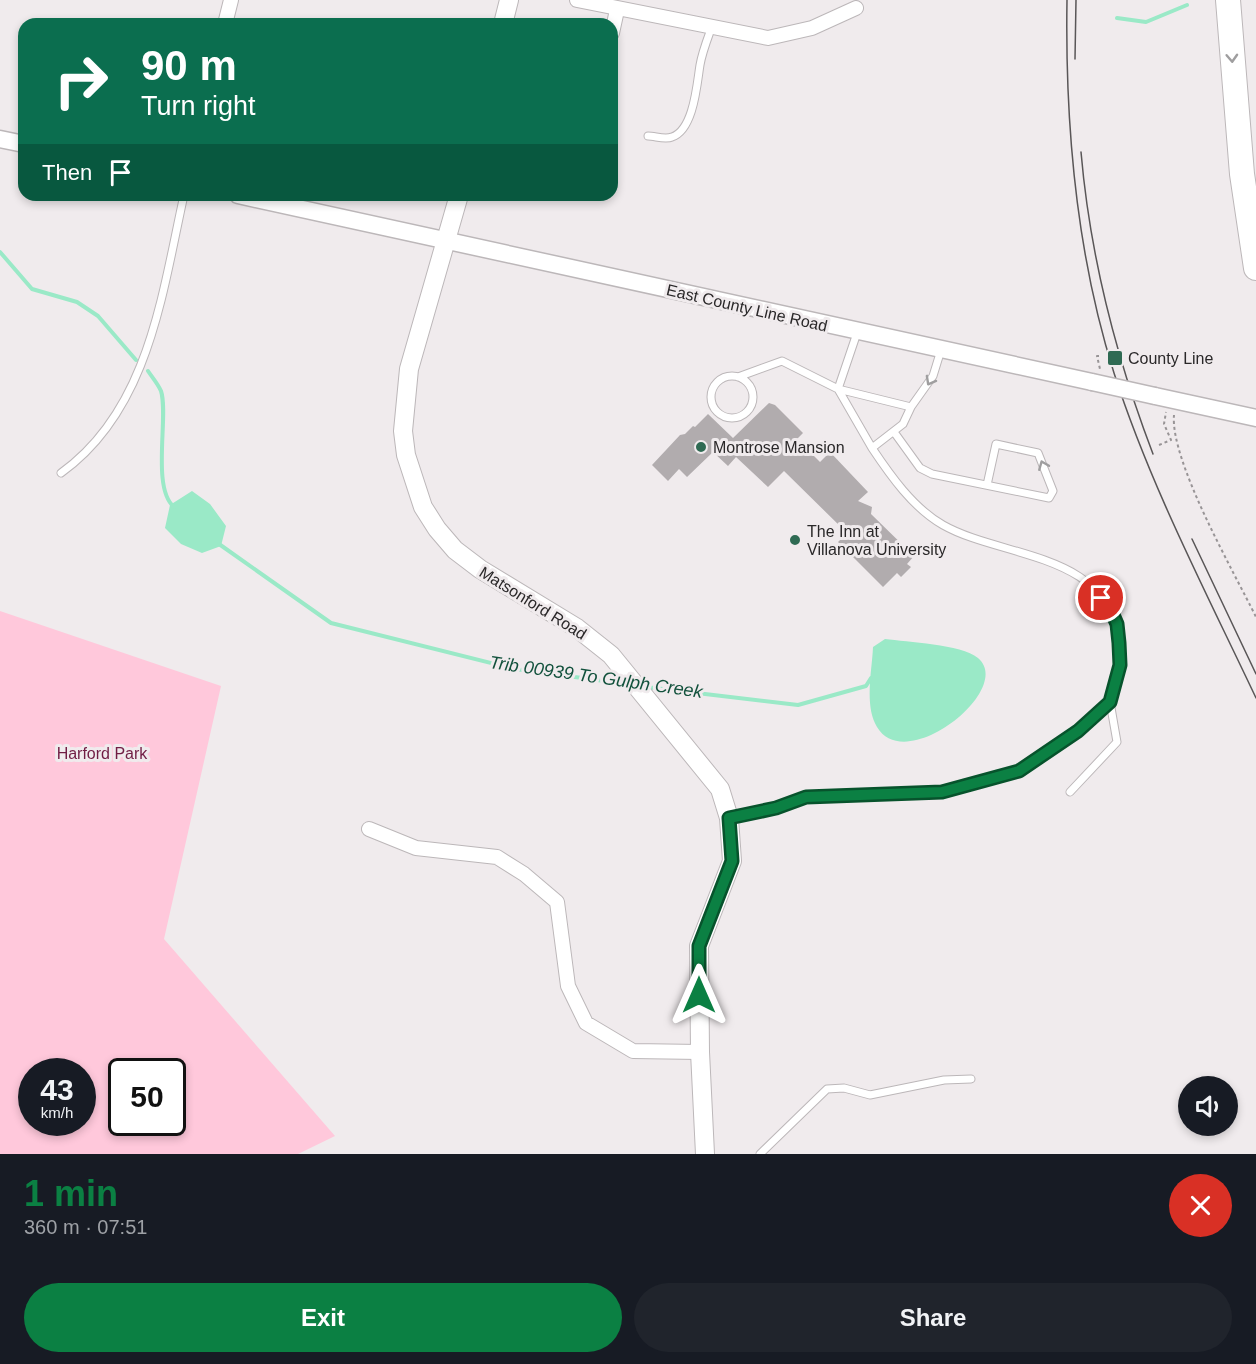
<!DOCTYPE html>
<meta charset="utf-8">
<style>
:root{--surface:#171b24;--page:#20242c;--text:#f1f3f6;--muted:#9ea1a6;--accent:#0b8043}
body{margin:0;font-family:Helvetica,sans-serif;background:var(--page);color:var(--text);height:100vh;display:flex;flex-direction:column;font-size:22px;white-space:nowrap}
*{box-sizing:border-box;margin:0}
p{font-size:20px;color:var(--muted)}
.icon{flex:none;width:33px;height:33px;fill:none;stroke:currentColor;stroke-width:2;stroke-linecap:round;stroke-linejoin:round}
.map{position:relative;height:1154px;overflow:hidden}
.sheet{display:flex;flex-direction:column;background:var(--surface);flex:1}
.sheet>*{flex:none}
.guide{position:absolute;left:18px;top:18px;width:600px;height:183px;border-radius:18px;box-shadow:0 3px 9px #0003;background:#0b6e4f;color:#fff;overflow:hidden}
.buttons{position:absolute;left:1178px;top:1076px;display:grid;gap:12px}
.buttons a{display:grid;place-items:center;width:60px;height:60px;border-radius:50%;background:var(--surface);box-shadow:0 3px 9px #0003;font-size:30px}
.speed{position:absolute;left:18px;top:1058px;display:flex;gap:12px;font-size:30px;font-weight:700;text-align:center}
.speed>*{display:grid;place-content:center;width:78px;height:78px;border-radius:50%;background:var(--surface);box-shadow:0 3px 9px #0003;line-height:1}
.speed small{font-size:15px;font-weight:400}
.speed .limit{border:3px solid #111;border-radius:9px;background:#fff;color:#111}
.pin{position:absolute;display:grid;place-items:center;width:51px;height:51px;color:#fff;margin:-26px;border:3px solid #fff;border-radius:50%;box-shadow:0 2px 6px #0007}
.me{position:absolute;width:66px;margin:-33px;rotate:0deg;stroke-linejoin:round;filter:drop-shadow(0 0 4px #0008)}
.turn{display:flex;align-items:center;gap:21px;height:126px;padding:0 24px;font-size:27px}
.turn .icon{width:78px;height:78px;stroke-width:2.5}
.turn b{display:block;font-size:42px;line-height:51px}
.then{display:flex;align-items:center;height:57px;padding:0 24px;background:#0003;gap:12px;font-size:22px}
.round{display:grid;place-items:center;flex:none;width:63px;height:63px;border-radius:32px;background:var(--page)}
.head{display:flex;align-items:center;justify-content:space-between;height:102px;padding:0 24px}
h1{font-size:36px;font-weight:600;line-height:45px;color:var(--accent)}
.action{display:flex;gap:12px;margin-top:auto;padding:12px 24px}
.action a{flex:1;height:69px;border-radius:36px;background:var(--accent);color:#fff;font-size:24px;font-weight:600;line-height:69px;text-align:center}
.action a+a{background:var(--page);color:var(--text)}
.map>svg:first-child{display:block}
.green{fill:#ffc8db;fill-rule:evenodd}
.water{fill:#9ae9c7}
.lines{fill:none;stroke-linecap:round;stroke-linejoin:round}
.stream{stroke:#9ae9c7;stroke-width:4}
.building{fill:#b1acae}
.service-casing{stroke:#bcb7b9;stroke-width:9}
.minor-casing{stroke:#bcb7b9;stroke-width:16}
.tertiary-casing{stroke:#bcb7b9;stroke-width:19}
.secondary-casing{stroke:#bcb7b9;stroke-width:20}
.motorway-casing{stroke:#bcb7b9;stroke-width:26}
.path{stroke:#989496;stroke-width:2;stroke-dasharray:3 3;stroke-linecap:butt}
.service{stroke:#fff;stroke-width:7}
.minor{stroke:#fff;stroke-width:14}
.tertiary{stroke:#fff;stroke-width:16}
.secondary{stroke:#fff;stroke-width:18}
.motorway{stroke:#fff;stroke-width:24}
.tram{stroke:#595657;stroke-width:1.5}
.tertiary-bridge-casing{stroke:#bcb7b9;stroke-width:19;stroke-linecap:butt}
.tertiary-bridge{stroke:#fff;stroke-width:16}
.oneway{stroke:#9f9e9f}
.route-casing{stroke:#07532c;stroke-width:15}
.route{stroke:#0b8043;stroke-width:10}
.poi-dot{fill:#2f6a53;stroke:#f0ebed;stroke-width:2}
.labels{text-anchor:middle;dominant-baseline:central;stroke-width:6;stroke-linejoin:round;paint-order:stroke}
.street-label{font-size:16px;fill:#2a2829;stroke:#f0ebed}
.poi-label{font-size:16px;fill:#2a2829;stroke:#f0ebed;text-anchor:start}
.park-label{font-size:16px;fill:#701d44;stroke:#f0ebed}
.water-label{font-size:18px;font-style:italic;fill:#12513c;stroke:#f0ebed}
</style>
<div class="map">
<svg width="1256" height="1154" viewBox="0 0 1256 1154">
<rect width="100%" height="100%" fill="#f0ebed"/>
<path class="green" d="M0,611L221,686L164,939L335,1136L298,1154H0ZM32,1071H82V1122H32ZM122,1071H172V1122H122Z"/>
<path class="water" d="M192,491L210,504L226,526L221,546L202,553L181,544L165,528L170,505Z
M885,639C907,642 961,644 978,658C1015,689 906,776 877,727C864,706 872,671 873,647Z"/>
<g class="lines">
<path class="stream" d="M1117,18L1146,22L1187,5
M0,252L32,289L77,302L98,316L136,360
M148,371C152,377 158,384 161,391C169,415 151,488 174,507
M219,544L331,623L515,669L627,684
M646,687L798,705L866,686L871,678"/>
</g>
<path class="building" d="M769,403L775,405L803,433L797,439L820,462L830,452L868,492L858,501L872,507L871,514L914,556L907,564L911,567L901,577L897,573L883,587L838,542L847,533L784,471L768,487L736,457L728,466L713,452L687,477L679,469L668,481L652,465L680,435L685,434L693,426L695,427L708,414L733,438Z"/>
<g class="lines">
<g class="service-casing">
<path id="service" d="M648,136C655,136 665,140 672,137C694,130 697,83 700,65C702,53 707,40 711,29
M711 397a21 21 0 1 1 42 0a21 21 0 1 1-42 0Z
M738,377L782,361L838,389L911,407L903,424L872,448L838,389L857,333
M911,407L933,376L941,350
M894,432L920,468L932,474L1049,498L1053,491L1038,453L996,444L987,485
M872,448C890,475 913,508 943,525C1001,558 1110,552 1118,640C1121,661 1119,682 1110,702
M61,473C149,410 162,294 184,195
M729,818L776,808L806,797L942,792L1019,771L1078,731L1110,702L1117,742L1070,792
M760,1154L827,1089L844,1088L870,1095L944,1080L971,1079"/>
</g>
<g class="minor-casing">
<path id="minor" d="M577,0L768,38L812,28L856,8
M225,24L231,0
M612,33L617,10
M369,829L416,848L497,857L524,874L557,902L568,986L586,1023L633,1051L700,1052"/>
</g>
<g class="tertiary-casing">
<path id="tertiary" d="M0,139L24,144
M238,195L1092,382
M1155,396L1256,418"/>
</g>
<g class="secondary-casing">
<path id="secondary" d="M503,24L509,0
M459,195L409,369L403,431L406,455L423,507L437,529L455,550L480,569L577,628L611,655L720,789L729,818L732,861L699,946L700,1052L705,1154"/>
</g>
<g class="motorway-casing">
<path id="motorway" d="M1228,0L1242,174L1256,268"/>
</g>
<path class="path" d="M1099,356H1097L1100,369
M1174,415C1170,461 1234,572 1256,617
M1159,445L1171,440L1164,424L1166,412"/>
<use href="#service" class="service"/>
<use href="#minor" class="minor"/>
<use href="#tertiary" class="tertiary"/>
<use href="#secondary" class="secondary"/>
<use href="#motorway" class="motorway"/>
<path class="tram" d="M1067,0C1065,125 1076,253 1114,373C1150,485 1206,592 1256,698
M1075,59L1076,0
M1081,152C1090,256 1116,357 1153,454
M1192,539L1256,674"/>
<g class="tertiary-bridge-casing">
<path id="tertiary-bridge" d="M1092,382L1155,396"/>
</g>
<use href="#tertiary-bridge" class="tertiary-bridge"/>
</g>
<defs><path id="oneway-chevron" d="M-2-3.5L2.5 0L-2 3.5" fill="none" stroke-width="1.6" stroke-linecap="round" stroke-linejoin="round" transform="scale(1.5)"/></defs>
<g class="oneway">
<use href="#oneway-chevron" transform="translate(1232 58) rotate(87)"/>
<use href="#oneway-chevron" transform="translate(930 381) rotate(119)"/>
<use href="#oneway-chevron" transform="translate(1043 465) rotate(-112)"/>
</g>
<g class="lines">
<g class="route-casing">
<path id="route" d="M699,995V946L732,861L729,818L776,808L806,797L942,792L1019,771L1078,731L1110,702L1120,665L1119,643L1117,624L1110,608L1101,598"/>
</g>
<use href="#route" class="route"/>
</g>
<g class="poi-dot">
<rect x="1107" y="350" width="16" height="16" rx="3"/>
<circle cx="701" cy="447" r="6"/>
<circle cx="795" cy="540" r="6"/>
</g>
<g class="labels">
<g class="street-label">
<text transform="translate(747 308) rotate(13)">East County Line Road</text>
<text transform="translate(533 603) rotate(32)">Matsonford Road</text>
</g>
<g class="poi-label">
<text x="1128" y="358">County Line</text>
<text x="713" y="447">Montrose Mansion</text>
<text x="807" y="531">The Inn at<tspan x="807" dy="18">Villanova University</tspan></text>
</g>
<g class="park-label">
<text x="102" y="753">Harford Park</text>
</g>
<g class="water-label">
<text transform="translate(596 677) rotate(8)">Trib 00939 To Gulph Creek</text>
</g>
</g>
</svg>
<div class="buttons">
<a><svg class="icon" aria-label="sound" viewBox="0 0 24 24"><path d="M4 9h4l5-4v14l-5-4H4zM17 9q2 3 0 6"/></svg></a>
</div>
<div class="speed"><div>43<small>km/h</small></div><div class="limit">50</div></div>
<div class="pin" style="left:1101px;top:598px;background:#d93025"><svg class="icon" aria-label="arrive" viewBox="0 0 24 24"><path d="M6 21V4h12l-3 4 3 4H6"/></svg></div>
<svg class="me" style="left:699px;top:995px" viewBox="-20 -20 40 40"><path d="M0-17L14 15 0 8-14 15z" fill="#0b8043" stroke="#fff" stroke-width="4"/></svg>
<div class="guide">
<div class="turn"><svg class="icon" aria-label="right" viewBox="0 0 24 24"><path d="M7 20v-9h11M14 6l5 5-5 5"/></svg><div><b>90 m</b>Turn right</div></div>
<div class="then">Then<svg class="icon" aria-label="arrive" viewBox="0 0 24 24"><path d="M6 21V4h12l-3 4 3 4H6"/></svg></div>
</div>
</div>
<section class="sheet">
<div class="head"><div><h1>1 min</h1><p>360 m · 07:51</p></div><a class="round" style="background:#d93025;color:#fff"><svg class="icon" aria-label="close" viewBox="0 0 24 24"><path d="M6 6l12 12M18 6L6 18"/></svg></a></div>
<div class="action"><a>Exit</a><a>Share</a></div>
</section>
